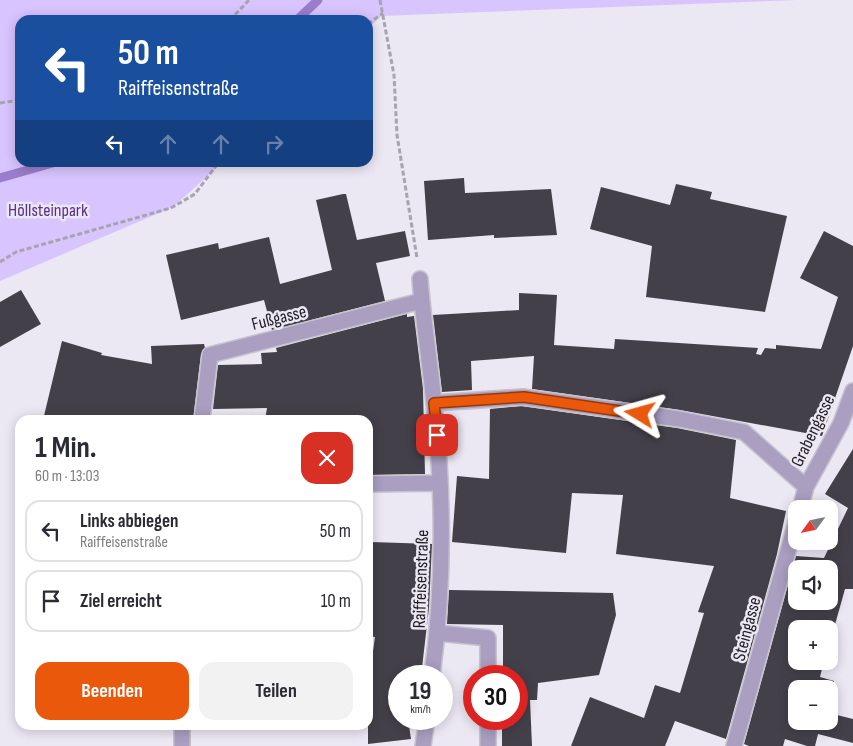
<!DOCTYPE html>
<html lang="de">
<meta charset="utf-8">
<style>
:root{--surface:#fff;--page:#f2f2f3;--text:#2b2b33;--muted:#7c7c81;--line:#e1e1e2;--accent:#ea580c}
body{margin:0;font-family:"Sofia Sans Condensed",sans-serif;background:var(--page);color:var(--text);height:100vh;display:flex;flex-direction:column;font-size:19px;white-space:nowrap}
*{box-sizing:border-box;margin:0}
p{font-size:16px;color:var(--muted)}
.icon{flex:none;width:28px;height:28px;fill:none;stroke:currentColor;stroke-width:2;stroke-linecap:round;stroke-linejoin:round}
.map{position:relative;flex:1;overflow:hidden}
.drawer{position:absolute;left:15px;top:415px;width:358px;height:315px;display:flex;flex-direction:column;background:var(--surface);border-radius:15px;box-shadow:0 2px 12px #0003}
.drawer>*{flex:none}
.banner{position:absolute;left:15px;top:15px;width:358px;height:152px;border-radius:15px;box-shadow:0 2px 12px #0003;background:#1a4fa0;color:#fff;overflow:hidden}
.needle{width:32px;rotate:237deg}
.controls{position:absolute;left:788px;top:500px;display:grid;gap:10px}
.controls a{display:grid;place-items:center;width:50px;height:50px;border-radius:10px;background:var(--surface);box-shadow:0 2px 12px #0003;font-size:25px}
.speed{position:absolute;left:388px;top:665px;display:flex;gap:10px;font-size:25px;font-weight:700;text-align:center}
.speed>*{display:grid;place-content:center;width:65px;height:65px;border-radius:50%;background:var(--surface);box-shadow:0 2px 12px #0003;line-height:1}
.speed small{font-size:12px;font-weight:400}
.speed .limit{border:8px solid #d22;background:#fff;color:#111}
.pin{position:absolute;display:grid;place-items:center;width:42px;height:42px;color:#fff;margin:-21px;border-radius:10px;box-shadow:0 2px 8px #0006}
.me{position:absolute;width:55px;margin:-28px;rotate:278deg;stroke-linejoin:round;filter:drop-shadow(0 0 4px #0008)}
.turn{display:flex;align-items:center;gap:18px;height:105px;padding:0 20px;font-size:22px}
.turn .icon{width:65px;height:65px;stroke-width:2.5}
.turn b{display:block;font-size:35px;line-height:42px}
.lanes{display:flex;align-items:center;height:48px;padding:0 20px;background:#0003;justify-content:center;gap:25px;direction:ltr}
.lanes .off{opacity:.35}
.round{display:grid;place-items:center;flex:none;width:52px;height:52px;border-radius:15px;background:var(--page)}
.overview{display:flex;align-items:center;justify-content:space-between;height:85px;padding:0 20px}
h1{font-size:30px;font-weight:700;line-height:38px}
.cta{display:flex;gap:10px;margin-top:auto;padding:10px 20px}
.cta a{flex:1;height:58px;border-radius:15px;background:var(--accent);color:#fff;font-size:20px;font-weight:700;line-height:58px;text-align:center}
.cta a+a{background:var(--page);color:var(--text)}
ul{padding:0;list-style:none}
li{display:flex;align-items:center;gap:15px;height:62px;margin:0 10px 8px;padding:0 10px;border:2px solid var(--line);border-radius:15px}
li div{flex:1}
li b{display:block;font-size:19px}
li em{font-style:normal}
.map>svg:first-child{display:block}
.green{fill:#d8c4fe}
.lines{fill:none;stroke-linecap:round;stroke-linejoin:round}
.stream{stroke:#9a7dcb;stroke-width:9}
.building{fill:#434049;fill-rule:evenodd}
.minor-casing{stroke:#c6c3cd;stroke-width:18}
.path{stroke:#a7a4ad;stroke-width:3;stroke-dasharray:5 2.5;stroke-linecap:butt}
.minor{stroke:#aa9ec1;stroke-width:15}
.route-casing{stroke:#983908;stroke-width:12}
.route{stroke:#ea580c;stroke-width:9}
.labels{text-anchor:middle;dominant-baseline:central;stroke-width:5;stroke-linejoin:round;paint-order:stroke}
.park-label{font-size:18px;fill:#592f8c;stroke:#ebe7f3}
.street-label{font-size:18px;fill:#1f1d21;stroke:#ebe7f3}
</style>
<div class="map">
<svg width="853" height="746" viewBox="0 0 853 746">
<rect width="100%" height="100%" fill="#ebe7f3"/>
<path class="green" d="M0,0H797L381,16L368,29V20H20V162L222,163L173,207L0,281Z"/>
<g class="lines">
<path class="stream" d="M297,20L318,0
M0,178L56,162"/>
</g>
<path class="building" d="M464,178L465,193L551,189L557,235L494,238V235L428,240L424,181Z
M676,184L712,192L710,199L787,216L765,312L646,297L652,246L590,229L601,187L670,205Z
M343,194H346L357,240L405,231L410,256L376,263L385,301L272,330L264,300L181,320L166,255L218,243L219,249L269,237L280,284L332,270L316,200Z
M824,231L853,246V346L822,436L680,410L532,389L534,356L471,361L472,390L442,392L433,315L519,310V293L557,295L554,345L614,349L615,339L758,348L756,354L761,355L765,348L776,349V345L821,349L838,297L800,278Z
M21,290L41,324L0,347V302Z
M407,314V317L414,316L423,389L425,474L368,475V420H265L267,408L213,409L218,365L262,364L261,353L277,352L276,348Z
M62,341L102,353L101,355L152,364L151,346L204,344L205,348L201,354L193,420H43Z
M521,406L677,428L736,440L730,498L786,511L777,554L726,739L675,721L665,746H571L590,697L644,718L655,685L680,693L704,613L698,612L714,566L616,554L623,495L572,493L566,553L452,542L457,476L489,479L490,409Z
M853,449V589H845L829,646V629H796V661H824L820,677L834,681L829,698V689H796V721H829V713L853,719V743L818,734L815,746H807L785,739L783,746H749L744,744L796,556L824,558L848,508L825,494ZM796,569H829V601H796Z
M371,542L432,544L429,608L421,676H399V719H408L411,739L368,744V687L375,637L368,636Z
M449,590L613,593L616,615L599,675L538,683L537,700H530L532,746H502V719H516V676H503V625L447,624Z"/>
<g class="lines">
<g class="minor-casing">
<path id="minor" d="M420,279C423,320 430,362 434,403C444,494 444,586 432,676
M434,403L523,397L679,419L744,432L806,487
M202,420L210,355L421,301
M368,484L440,483
M800,509L806,487L841,423L853,391
M438,633L488,638V676
M488,719V746
M182,746V725
M423,746L427,719
M734,746L796,522"/>
</g>
<path class="path" d="M380,0L394,75L397,135L417,258
M230,20L249,0
M368,24L383,13
M0,103L20,100
M0,262L16,252L171,208L195,194L219,162"/>
<use href="#minor" class="minor"/>
</g>
<g class="lines">
<g class="route-casing">
<path id="route" d="M437,435L434,403L524,397L640,414"/>
</g>
<use href="#route" class="route"/>
</g>
<g class="labels">
<g class="park-label">
<text x="48" y="210">Höllsteinpark</text>
</g>
<g class="street-label">
<text transform="translate(279 318) rotate(-14)">Fußgasse</text>
<text transform="translate(813 431) rotate(-64)">Grabengasse</text>
<text transform="translate(421 579) rotate(-88)">Raiffeisenstraße</text>
<text transform="translate(747 629) rotate(-75)">Steingasse</text>
</g>
</g>
</svg>
<div class="controls">
<a><svg class="needle" viewBox="-14 -14 28 28"><path d="M0-13l5 13h-10z" fill="#e53935"/><path d="M0 13l5-13h-10z" fill="#7c7c81"/></svg></a>
<a><svg class="icon" aria-label="sound" viewBox="0 0 24 24"><path d="M4 9h4l5-4v14l-5-4H4zM17 9q2 3 0 6"/></svg></a>
<a>+</a>
<a>−</a>
</div>
<div class="speed"><div>19<small>km/h</small></div><div class="limit">30</div></div>
<div class="pin" style="left:437px;top:435px;background:#d93025"><svg class="icon" aria-label="arrive" viewBox="0 0 24 24"><path d="M6 21V4h12l-3 4 3 4H6"/></svg></div>
<svg class="me" style="left:640px;top:414px" viewBox="-20 -20 40 40"><path d="M0-17L14 15 0 8-14 15z" fill="#ea580c" stroke="#fff" stroke-width="4"/></svg>
<div class="banner">
<div class="turn"><svg class="icon" aria-label="left" viewBox="0 0 24 24"><path d="M17 20v-9H6M10 6l-5 5 5 5"/></svg><div><b>50 m</b>Raiffeisenstraße</div></div>
<div class="lanes"><svg class="icon" aria-label="left" viewBox="0 0 24 24"><path d="M17 20v-9H6M10 6l-5 5 5 5"/></svg><svg class="icon off" aria-label="ahead" viewBox="0 0 24 24"><path d="M12 20V5M6 11l6-6 6 6"/></svg><svg class="icon off" aria-label="ahead" viewBox="0 0 24 24"><path d="M12 20V5M6 11l6-6 6 6"/></svg><svg class="icon off" aria-label="right" viewBox="0 0 24 24"><path d="M7 20v-9h11M14 6l5 5-5 5"/></svg></div>
</div>
<section class="drawer">
<div class="overview"><div><h1>1 Min.</h1><p>60 m · 13:03</p></div><a class="round" style="background:#d93025;color:#fff"><svg class="icon" aria-label="close" viewBox="0 0 24 24"><path d="M6 6l12 12M18 6L6 18"/></svg></a></div>
<ul>
<li><svg class="icon" aria-label="left" viewBox="0 0 24 24"><path d="M17 20v-9H6M10 6l-5 5 5 5"/></svg><div><b>Links abbiegen</b><p>Raiffeisenstraße</p></div><em>50 m</em></li>
<li><svg class="icon" aria-label="arrive" viewBox="0 0 24 24"><path d="M6 21V4h12l-3 4 3 4H6"/></svg><div><b>Ziel erreicht</b></div><em>10 m</em></li>
</ul>
<div class="cta"><a>Beenden</a><a>Teilen</a></div>
</section>
</div>
